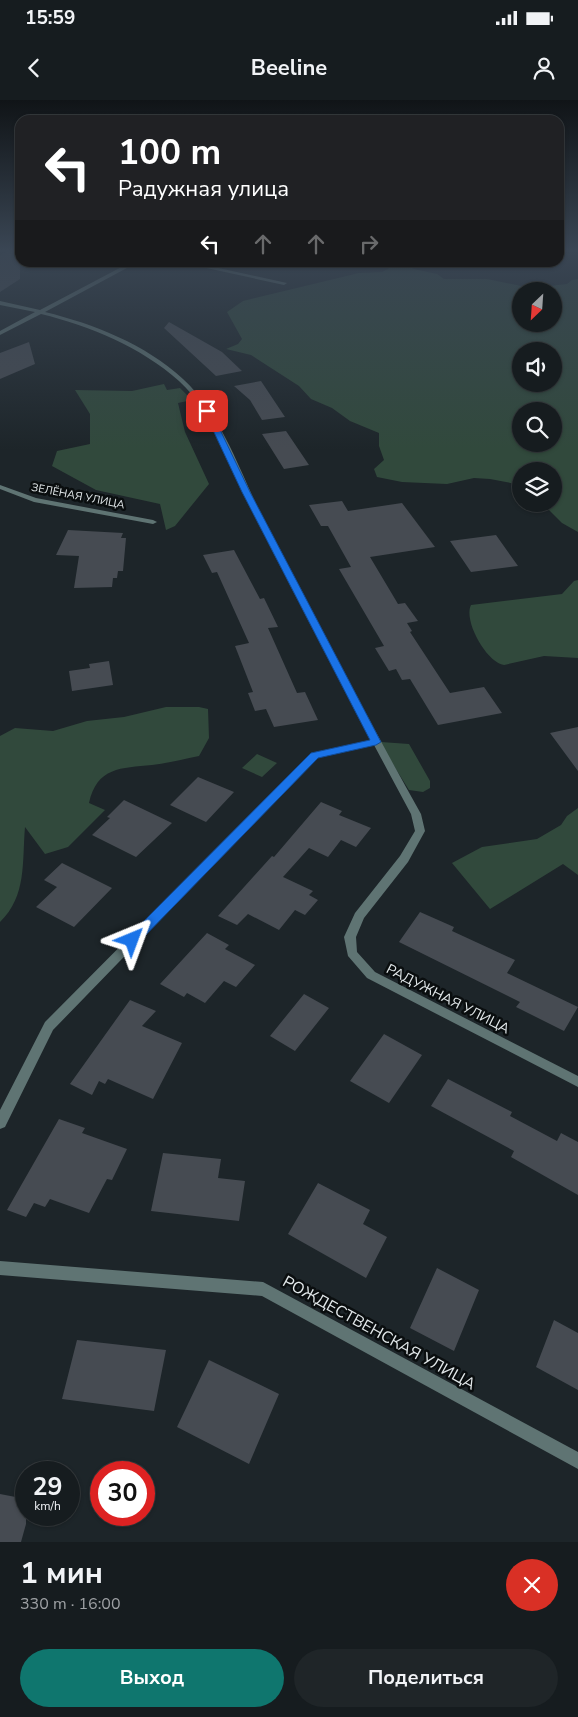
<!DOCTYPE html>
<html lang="ru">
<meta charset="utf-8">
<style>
:root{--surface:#161c1f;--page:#1f2528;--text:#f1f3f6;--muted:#9ea1a4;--line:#353a3d;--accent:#0f766e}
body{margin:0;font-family:"Nunito Sans",sans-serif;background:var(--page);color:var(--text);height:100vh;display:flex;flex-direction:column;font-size:19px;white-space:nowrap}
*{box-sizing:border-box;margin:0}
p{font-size:16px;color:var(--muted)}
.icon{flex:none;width:28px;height:28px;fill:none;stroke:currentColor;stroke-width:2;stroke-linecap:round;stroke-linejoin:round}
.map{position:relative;height:1442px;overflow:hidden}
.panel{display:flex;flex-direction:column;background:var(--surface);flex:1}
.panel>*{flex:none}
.top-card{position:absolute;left:15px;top:15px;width:549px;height:152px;border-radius:15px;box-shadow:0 1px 4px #0004,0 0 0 1px var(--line);background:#202124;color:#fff;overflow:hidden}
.needle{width:32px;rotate:205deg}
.controls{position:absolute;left:512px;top:182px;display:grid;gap:10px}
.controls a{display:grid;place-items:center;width:50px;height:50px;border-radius:50%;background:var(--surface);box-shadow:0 1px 4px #0004,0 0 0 1px var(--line);font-size:25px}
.speed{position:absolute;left:15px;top:1361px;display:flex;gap:10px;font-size:25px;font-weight:700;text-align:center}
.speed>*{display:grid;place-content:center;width:65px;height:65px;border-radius:50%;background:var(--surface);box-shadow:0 1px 4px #0004,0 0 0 1px var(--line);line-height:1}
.speed small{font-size:12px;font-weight:400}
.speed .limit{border:8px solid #d22;background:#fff;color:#111}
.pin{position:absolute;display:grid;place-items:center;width:42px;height:42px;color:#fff;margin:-21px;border-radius:10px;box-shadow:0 2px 8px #0006}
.me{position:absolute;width:55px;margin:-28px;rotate:44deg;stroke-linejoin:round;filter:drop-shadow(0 0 4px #0008)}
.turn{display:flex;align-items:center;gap:18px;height:105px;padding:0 20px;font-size:22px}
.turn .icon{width:65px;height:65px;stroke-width:2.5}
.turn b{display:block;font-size:35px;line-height:42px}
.lanes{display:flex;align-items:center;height:48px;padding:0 20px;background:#0003;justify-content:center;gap:25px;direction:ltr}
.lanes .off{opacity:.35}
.round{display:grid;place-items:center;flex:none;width:52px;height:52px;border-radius:26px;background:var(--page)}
.summary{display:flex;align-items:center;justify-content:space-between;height:85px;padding:0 20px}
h1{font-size:30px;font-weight:700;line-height:38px}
.button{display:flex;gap:10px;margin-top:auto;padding:10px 20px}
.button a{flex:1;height:58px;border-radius:30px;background:var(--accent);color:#fff;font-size:20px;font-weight:700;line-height:58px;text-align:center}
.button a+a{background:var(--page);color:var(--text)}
.status{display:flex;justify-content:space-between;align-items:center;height:35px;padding:0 25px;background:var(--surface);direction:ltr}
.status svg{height:14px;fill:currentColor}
header{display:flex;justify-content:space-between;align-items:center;height:65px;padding:0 20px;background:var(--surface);font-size:22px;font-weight:700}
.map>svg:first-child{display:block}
.green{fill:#31493c;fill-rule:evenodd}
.building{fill:#464b52}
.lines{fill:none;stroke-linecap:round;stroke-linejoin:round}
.minor{fill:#5f7473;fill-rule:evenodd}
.route{fill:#1a73e8;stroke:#114b97}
.labels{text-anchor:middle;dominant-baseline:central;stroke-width:5;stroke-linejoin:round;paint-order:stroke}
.far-street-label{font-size:11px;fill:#e3e9eb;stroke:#0a0e0f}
.street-label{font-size:14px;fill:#e3e9eb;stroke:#0a0e0f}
.near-street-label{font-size:16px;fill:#e3e9eb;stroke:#0a0e0f}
</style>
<div class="status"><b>15:59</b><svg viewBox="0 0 49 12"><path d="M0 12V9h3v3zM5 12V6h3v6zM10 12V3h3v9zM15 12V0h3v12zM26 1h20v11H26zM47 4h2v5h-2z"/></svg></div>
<header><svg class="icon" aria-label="back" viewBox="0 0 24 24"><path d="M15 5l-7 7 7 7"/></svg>Beeline<svg class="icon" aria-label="person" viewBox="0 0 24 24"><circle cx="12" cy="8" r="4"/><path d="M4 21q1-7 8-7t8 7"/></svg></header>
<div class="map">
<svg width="578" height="1442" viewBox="0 0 578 1442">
<rect width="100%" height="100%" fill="#1d2529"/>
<path class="green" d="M390,163H403L414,169L437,174L444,179H487L531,188L567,184L572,180L578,179V432L562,423L543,404H554V371H521V385L490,379L474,378L447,384L402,382L377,377L374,369L384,360L379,346V333L350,321L332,308L311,299L299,286L251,255L226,249L238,244L242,239L227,212L243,201L359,173L382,172L388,169ZM554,191V224H521V191ZM554,251V284H521V251ZM554,311V344H521V311Z
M164,284L167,290L180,288L192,300L178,303L185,332L209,384L175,426L166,430L160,404L96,390L52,366L57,351L90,344V314L75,290L132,291Z
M578,480V558L544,556L504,565C487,563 463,521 471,505L562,494L574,481Z
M166,607H199L208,609L209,638L199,656C184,659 168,663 152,665C121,668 97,667 89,703L105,710L68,747L45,754L25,727C22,762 27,796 0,822V636L15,628L53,631L87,621L124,617Z
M381,642L409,644L430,681V688L423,692L409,690L381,645Z
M257,654L277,663L262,677L242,668Z
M578,708V775L563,764L490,809L452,763L482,747L537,739L561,725L567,716Z"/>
<path class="building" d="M10,149H20V179L0,192V156Z
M169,222L222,252L242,271L216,276L164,228Z
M29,242L35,264L0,279V253Z
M261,281L285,317L262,320L250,300L234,286Z
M286,331L309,365L284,369L262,334Z
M342,401L348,411L402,403L435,447L370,457L398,504L405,503L418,521L407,523L412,531L410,532L450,593L484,587L502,613L438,625L410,579L402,580L396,569L389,571L375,548L384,546L339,469L351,467L328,426H321L309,405Z
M68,430L123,433L121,438H126L123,471H118L117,478H113L112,487L74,488L79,456L56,455Z
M496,435L518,466L471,472L450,441Z
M234,450L260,499L264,498L278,527L268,528L297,593L305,592L318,620L274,627L266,609L255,611L248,593L253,592L235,546L249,543L217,472L212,473L203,455Z
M109,561L113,585L72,591L69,571L90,568L89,564Z
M578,627V671L550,633Z
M198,677L234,692L206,722L170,705Z
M124,700L172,723L136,757L92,735L110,718L107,717Z
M321,702L342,711L339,715L371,728L356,747L341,740L328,757L309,748L283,777L313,791L309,795L318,800L305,815L295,810L279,830L248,814L237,825L218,816L272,756L274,757Z
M62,763L112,788L74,827L36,807L57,787L44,780Z
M420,812L454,827L452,831L515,860L507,873L578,907L564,931L516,907L520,902L399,842Z
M207,833L229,845L225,849L255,865L236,887L224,881L205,903L187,893L184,897L160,884Z
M304,894L329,908L295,951L270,936Z
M130,900L156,911L142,926L182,943L153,999L108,979L105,984L99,981L92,995L70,984Z
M384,934L422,955L389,1003L350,981Z
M448,979L512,1012L510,1016L557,1041L561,1033L578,1042V1095L511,1057L514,1051L431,1006Z
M59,1019L85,1028L82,1033L127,1049L112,1080L107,1079L89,1113L50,1099L45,1107L34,1103L26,1117L7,1110Z
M163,1053L221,1059L218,1078L245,1081L239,1121L151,1111Z
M318,1083L370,1110L363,1124L387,1137L366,1178L288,1134Z
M437,1168L479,1190L454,1251L410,1228Z
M554,1220L578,1233V1290L536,1267Z
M77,1240L166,1250L154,1311L62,1299Z
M209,1260L279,1294L249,1364L177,1327Z
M0,1394L26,1399V1424L21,1442H0Z"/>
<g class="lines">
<path class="minor" d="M572,149H578V152Z
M131,162H138L45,212C94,224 145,244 183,279C222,315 239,370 262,416C314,516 366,616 421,714L425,731L408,762L364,818L356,837L357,852L375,872L578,976V987L367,878L348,856L344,837L355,813L400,756L415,731L411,714L374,645L318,657L53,930L5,1027L0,1029V1010L45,922L312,653L371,640C330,562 289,484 249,405C229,363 214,313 179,281C141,247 90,226 41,214L0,235V231L35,212L0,205V201L40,210Z
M179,162H191L287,183L284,185Z
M0,385L36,398L153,420L157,422L153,424L34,402L0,389Z
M0,1161L263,1182L578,1352V1369L262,1196L0,1175Z"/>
</g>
<linearGradient id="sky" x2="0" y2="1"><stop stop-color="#101417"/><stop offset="0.43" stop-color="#3a4654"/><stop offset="1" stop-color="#3a4654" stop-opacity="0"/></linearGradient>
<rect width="578" height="350" fill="url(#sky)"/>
<path class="route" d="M207,309L211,311L250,392L381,642L376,645L318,658L137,844L132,845L126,840L128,837L311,653L370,640L242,392L204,311Z"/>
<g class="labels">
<g class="far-street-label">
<text transform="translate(78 396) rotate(11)">ЗЕЛЁНАЯ УЛИЦА</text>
</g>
<g class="street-label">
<text transform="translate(448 899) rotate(27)">РАДУЖНАЯ УЛИЦА</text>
</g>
<g class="near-street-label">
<text transform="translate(379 1233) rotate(29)">РОЖДЕСТВЕНСКАЯ УЛИЦА</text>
</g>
</g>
</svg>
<div class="controls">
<a><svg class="needle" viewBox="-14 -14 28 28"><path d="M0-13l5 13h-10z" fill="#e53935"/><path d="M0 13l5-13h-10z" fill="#9ea1a4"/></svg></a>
<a><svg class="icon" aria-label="sound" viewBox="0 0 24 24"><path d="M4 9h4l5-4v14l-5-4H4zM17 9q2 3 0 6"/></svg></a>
<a><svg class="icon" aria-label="search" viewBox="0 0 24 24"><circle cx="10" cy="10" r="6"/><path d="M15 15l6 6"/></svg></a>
<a><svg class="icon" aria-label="layers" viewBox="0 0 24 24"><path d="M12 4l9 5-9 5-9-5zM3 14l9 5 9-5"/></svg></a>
</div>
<div class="speed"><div>29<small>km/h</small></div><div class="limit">30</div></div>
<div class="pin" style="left:207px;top:311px;background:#d93025"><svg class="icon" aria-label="arrive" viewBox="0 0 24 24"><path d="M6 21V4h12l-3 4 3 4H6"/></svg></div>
<svg class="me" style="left:132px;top:840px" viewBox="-20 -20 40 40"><path d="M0-17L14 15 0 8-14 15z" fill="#1a73e8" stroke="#fff" stroke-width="4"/></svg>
<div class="top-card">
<div class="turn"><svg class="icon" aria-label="left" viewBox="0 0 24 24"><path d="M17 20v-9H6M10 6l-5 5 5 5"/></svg><div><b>100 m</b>Радужная улица</div></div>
<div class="lanes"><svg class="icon" aria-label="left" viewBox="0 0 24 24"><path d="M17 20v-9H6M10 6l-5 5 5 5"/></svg><svg class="icon off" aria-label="ahead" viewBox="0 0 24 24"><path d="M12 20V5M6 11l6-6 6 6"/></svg><svg class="icon off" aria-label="ahead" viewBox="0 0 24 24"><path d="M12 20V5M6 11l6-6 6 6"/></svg><svg class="icon off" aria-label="right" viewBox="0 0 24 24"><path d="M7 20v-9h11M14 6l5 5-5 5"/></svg></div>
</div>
</div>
<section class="panel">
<div class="summary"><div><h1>1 мин</h1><p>330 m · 16:00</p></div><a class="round" style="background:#d93025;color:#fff"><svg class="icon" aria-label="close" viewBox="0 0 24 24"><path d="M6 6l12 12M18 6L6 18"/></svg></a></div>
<div class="button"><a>Выход</a><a>Поделиться</a></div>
</section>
